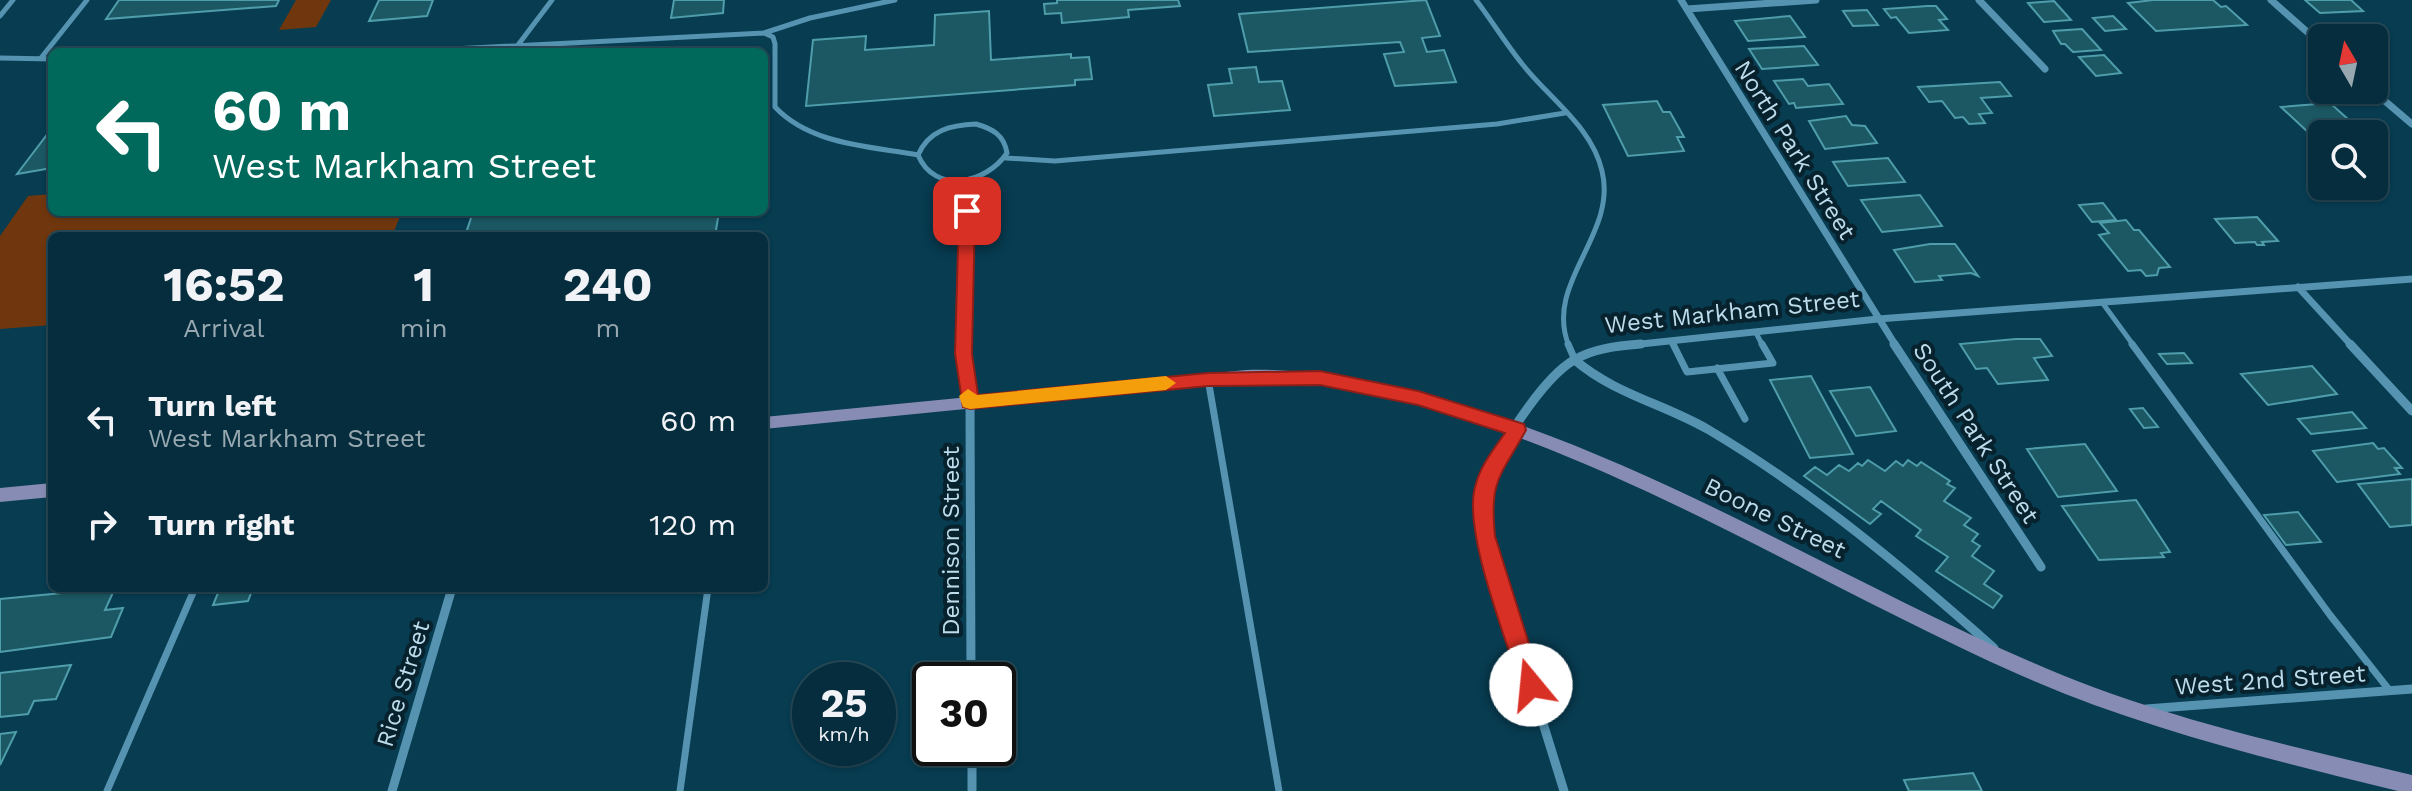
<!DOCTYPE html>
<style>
:root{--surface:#052d3d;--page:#133948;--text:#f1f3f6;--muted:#97a8b0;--line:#264957}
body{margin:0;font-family:"Work Sans",sans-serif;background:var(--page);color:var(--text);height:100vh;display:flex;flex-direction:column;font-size:30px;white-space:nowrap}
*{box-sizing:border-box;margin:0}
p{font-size:26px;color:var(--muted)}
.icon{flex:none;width:44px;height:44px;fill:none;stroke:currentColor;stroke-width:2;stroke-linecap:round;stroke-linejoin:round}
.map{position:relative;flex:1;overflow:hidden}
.sheet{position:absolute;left:48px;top:232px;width:720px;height:360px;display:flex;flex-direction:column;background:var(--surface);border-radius:12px;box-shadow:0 2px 6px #0004,0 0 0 2px var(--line)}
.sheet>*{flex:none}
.hud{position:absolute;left:48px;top:48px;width:720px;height:168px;border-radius:12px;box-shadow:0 2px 6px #0004,0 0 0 2px var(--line);background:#00695c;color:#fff;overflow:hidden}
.needle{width:52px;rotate:351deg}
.fabs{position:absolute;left:2308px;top:24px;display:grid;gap:16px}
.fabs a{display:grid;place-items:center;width:80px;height:80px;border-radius:12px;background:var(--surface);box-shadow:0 2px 6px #0004,0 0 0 2px var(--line);font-size:40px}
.speed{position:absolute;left:792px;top:662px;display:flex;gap:16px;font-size:40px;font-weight:700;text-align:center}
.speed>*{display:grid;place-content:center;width:104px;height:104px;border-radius:50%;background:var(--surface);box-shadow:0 2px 6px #0004,0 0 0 2px var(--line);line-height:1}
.speed small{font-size:20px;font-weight:400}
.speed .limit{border:4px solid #111;border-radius:12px;background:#fff;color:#111}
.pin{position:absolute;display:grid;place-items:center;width:68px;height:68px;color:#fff;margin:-34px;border-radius:16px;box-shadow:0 4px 12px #0006}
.me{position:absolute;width:88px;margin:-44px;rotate:343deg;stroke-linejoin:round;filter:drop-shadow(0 0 6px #0008)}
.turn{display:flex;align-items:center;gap:28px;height:168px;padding:0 32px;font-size:36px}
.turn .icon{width:104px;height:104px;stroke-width:2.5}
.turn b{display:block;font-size:56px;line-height:68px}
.eta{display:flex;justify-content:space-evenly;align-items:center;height:136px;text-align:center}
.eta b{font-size:48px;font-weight:700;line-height:56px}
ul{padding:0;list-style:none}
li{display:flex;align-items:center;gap:24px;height:104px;padding:0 32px}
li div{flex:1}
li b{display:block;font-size:30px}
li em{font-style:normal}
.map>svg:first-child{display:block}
.green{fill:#70370e}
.building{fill:#1b5863;stroke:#4f9dab;stroke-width:2}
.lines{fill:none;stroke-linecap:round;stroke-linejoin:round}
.lane-far1{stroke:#5593b1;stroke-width:5}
.lane{stroke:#5593b1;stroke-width:7}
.street-far1{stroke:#5593b1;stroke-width:7}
.street{stroke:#5593b1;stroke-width:9}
.secondary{fill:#878cb4;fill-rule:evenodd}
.route{fill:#d93025;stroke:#8d1f18;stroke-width:2}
.slow{fill:#f59e0b}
.labels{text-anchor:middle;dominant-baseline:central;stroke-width:8;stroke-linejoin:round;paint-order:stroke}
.street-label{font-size:24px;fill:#bcdbeb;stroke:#07212d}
</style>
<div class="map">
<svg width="2412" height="791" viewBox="0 0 2412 791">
<rect width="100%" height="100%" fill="#073c51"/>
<path class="green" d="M296,0H331L316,27L279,30Z
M52,194V212H402L392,236H52V325L0,329V236L28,196Z"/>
<path class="building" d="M119,0H279L276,6L106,19Z
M379,0H433L427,16L369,21Z
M674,0H724L723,13L671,18Z
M1057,0H1178L1180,6L1128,10L1129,17L1062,23L1061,13L1045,14L1044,4L1057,3Z
M1426,0L1440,36L1422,38L1427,52L1444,50L1456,82L1395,86L1384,54L1404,52L1400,42L1248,52L1239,14Z
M2153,0H2213L2221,7L2226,6L2247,25L2156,31L2128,3Z
M2305,0H2351L2363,11L2320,13Z
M2054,1L2071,20L2044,22L2028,3Z
M1928,6H1936L1947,19L1939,20L1948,30L1909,33L1896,17L1891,18L1884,9Z
M1867,10L1878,25L1853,26L1843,11Z
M989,11L991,60L1071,54V58L1089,57L1092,79L1075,80V85L806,106L813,40L866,36L865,50L934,45L935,15Z
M1790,16L1805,37L1748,41L1735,21Z
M2113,16L2126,29L2105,31L2093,18Z
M2082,29L2101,50L2073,52L2065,44H2061L2053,31Z
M1804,46L1818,65L1762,69L1749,49Z
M2104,55L2121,73L2096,76L2079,57Z
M1256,67L1259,82L1282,81L1290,110L1214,116L1208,85L1232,83L1229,69Z
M1803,79L1808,86L1829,84L1843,104L1796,108L1794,103L1789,104L1774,81Z
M2000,82L2011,96L1981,98L1992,113L1979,114L1985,123L1969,124L1963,117L1955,118L1942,101L1929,102L1918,87Z
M1657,101L1663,112H1670L1684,137H1677L1684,151L1628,156L1603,105Z
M2330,103L2359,129L2310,134L2281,107Z
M1846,116L1852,125L1865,126L1877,143L1825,149L1809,121Z
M49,132H52V168L17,174Z
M1888,158L1905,182L1848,186L1833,162Z
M1920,195L1942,226L1882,232L1861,200Z
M2103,203L2116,220L2092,222L2079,205Z
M473,212H719L715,236H465Z
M2257,217L2278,241L2262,242L2264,245H2257L2255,242L2235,243L2215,219Z
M2126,220L2134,230H2139L2170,267L2159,268L2157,275L2146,276L2141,270L2128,271L2099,235L2109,233L2100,223Z
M1930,244H1955L1978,276L1971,273L1939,276L1942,280L1915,282L1894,250Z
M2016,339H2040L2052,356L2034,358L2048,380L1998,384L1987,368L1976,369L1960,344Z
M2184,353L2192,363L2167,364L2159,354Z
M2312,366L2337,394L2268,405L2241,374Z
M1811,376L1853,454L1810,458L1770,380Z
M1870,387L1896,431L1856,436L1830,391Z
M2143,408L2158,427L2144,428L2130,409Z
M2352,412L2366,428L2311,434L2298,419Z
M2373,443L2378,449L2384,448L2402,468H2395L2400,474L2337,482L2313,451Z
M2085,444L2117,491L2058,497L2027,449Z
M1868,460L1885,471L1896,461L1903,466L1908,460L1917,466L1921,462L1950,481L1947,484L1955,488L1944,501L1971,518L1964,525L1978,534L1972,541L1980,546L1972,556L1994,571L1984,584L2002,596L1993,608L1936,571L1948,557L1916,536L1921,530L1881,501L1873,509L1881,514L1870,524L1804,476L1815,467L1827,475L1839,465L1849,471L1858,463L1862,466Z
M2412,479V525L2390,527L2358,484Z
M2136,500L2170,552L2161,553L2164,557L2099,560L2062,506Z
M2298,512L2321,542L2286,545L2264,515Z
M115,588L105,610L123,608L111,637L0,652V599Z
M220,588H253L248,601L213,605Z
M71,665L56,699L34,701L28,714L0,717V673Z
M16,732L0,765V734Z
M1973,773L1982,791H1909L1904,780Z"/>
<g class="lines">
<path class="lane-far1" d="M1476,0C1492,21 1506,44 1523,65C1550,99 1592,127 1602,171C1618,235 1543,283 1569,346
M0,16L13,0
M764,33L810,18L895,0
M518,45L552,0
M395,52L764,33L773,37L775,44V107C811,145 869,146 918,155
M0,58L52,59
M41,58L87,0
M976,124C993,129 1004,135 1007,153C986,184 935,195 918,155C929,130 951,125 976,124Z
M1006,158L1055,161L1497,124L1565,113
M963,181L966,236L964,346
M2104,305L2134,346
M1756,333L1763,346
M1672,341L1674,346"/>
<path class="lane" d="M964,344L970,402
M1568,344L1575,360
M1673,344L1687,372L1773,363L1762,344
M2132,344L2330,615L2390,691
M1717,368L1745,419
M1208,379L1279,791
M107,791L195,588
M680,791L708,588"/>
<path class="street-far1" d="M1681,0L1896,346
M1979,0L2045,69
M2271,0L2322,45
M1687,9L1816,0
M2372,90L2412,124
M2298,287L2352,346
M1622,346L1878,319L2412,279"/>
<path class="street" d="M1894,344L2041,567
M2350,344L2412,411
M1575,360C1614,394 1665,404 1709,430C1812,491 1905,569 1994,648
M970,402L971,680
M2146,709L2412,689
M972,748V791
M392,791L452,588
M1564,791L1485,536C1484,520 1480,502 1485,486C1495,451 1543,378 1574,360C1594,348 1618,346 1641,344"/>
<path class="secondary" d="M1246,370C1320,368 1390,384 1460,405C1660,465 1839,578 2029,661C2153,716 2282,744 2412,775V791H2398C2269,759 2142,729 2020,675C1854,601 1698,506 1528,441C1438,407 1343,380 1246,381L764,429V417Z
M52,483V497L0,502V488Z"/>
</g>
<path class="route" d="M967,205L975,211L972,354L978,395L1208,373L1320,371L1418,391L1524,424L1526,430C1501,476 1489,479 1495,536L1542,685L1539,692L1531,695L1524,692L1520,685C1506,638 1463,532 1475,487C1480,466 1493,450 1505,433L1418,405L1320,385L1208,386L970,409L963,407L955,354L959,211Z"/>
<path class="slow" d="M1166,376L1176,383L1166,390L970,409L963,407L959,396L968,389L977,395Z"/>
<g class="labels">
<g class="street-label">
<text transform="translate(1795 150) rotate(58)">North Park Street</text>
<text transform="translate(1732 312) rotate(-6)">West Markham Street</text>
<text transform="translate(1976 433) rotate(57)">South Park Street</text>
<text transform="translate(1775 518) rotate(26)">Boone Street</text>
<text transform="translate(951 541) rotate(-90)">Dennison Street</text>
<text transform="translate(2270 680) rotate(-4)">West 2nd Street</text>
<text transform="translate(403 684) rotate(-73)">Rice Street</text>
</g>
</g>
</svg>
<div class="fabs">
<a><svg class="needle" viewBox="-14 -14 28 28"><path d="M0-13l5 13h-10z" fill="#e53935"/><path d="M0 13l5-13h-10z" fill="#97a8b0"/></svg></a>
<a><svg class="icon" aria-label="search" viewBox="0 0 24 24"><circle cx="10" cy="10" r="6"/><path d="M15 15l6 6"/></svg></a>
</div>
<div class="speed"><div>25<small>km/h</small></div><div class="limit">30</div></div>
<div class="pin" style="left:967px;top:211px;background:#d93025"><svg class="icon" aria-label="arrive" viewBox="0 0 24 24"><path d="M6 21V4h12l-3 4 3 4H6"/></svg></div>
<svg class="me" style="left:1531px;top:685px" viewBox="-20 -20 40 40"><circle r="19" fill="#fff"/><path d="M0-13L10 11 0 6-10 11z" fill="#d93025"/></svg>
<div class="hud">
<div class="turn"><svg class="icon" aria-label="left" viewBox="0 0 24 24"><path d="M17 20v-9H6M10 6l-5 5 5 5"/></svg><div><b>60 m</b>West Markham Street</div></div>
</div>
<section class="sheet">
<div class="eta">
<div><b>16:52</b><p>Arrival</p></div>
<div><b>1</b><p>min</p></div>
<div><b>240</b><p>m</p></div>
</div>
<ul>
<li><svg class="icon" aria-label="left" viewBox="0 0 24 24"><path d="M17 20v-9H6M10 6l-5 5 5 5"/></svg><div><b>Turn left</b><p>West Markham Street</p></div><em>60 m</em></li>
<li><svg class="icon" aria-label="right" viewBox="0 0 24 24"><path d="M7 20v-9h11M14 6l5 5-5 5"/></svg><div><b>Turn right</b></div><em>120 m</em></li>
</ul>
</section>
</div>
